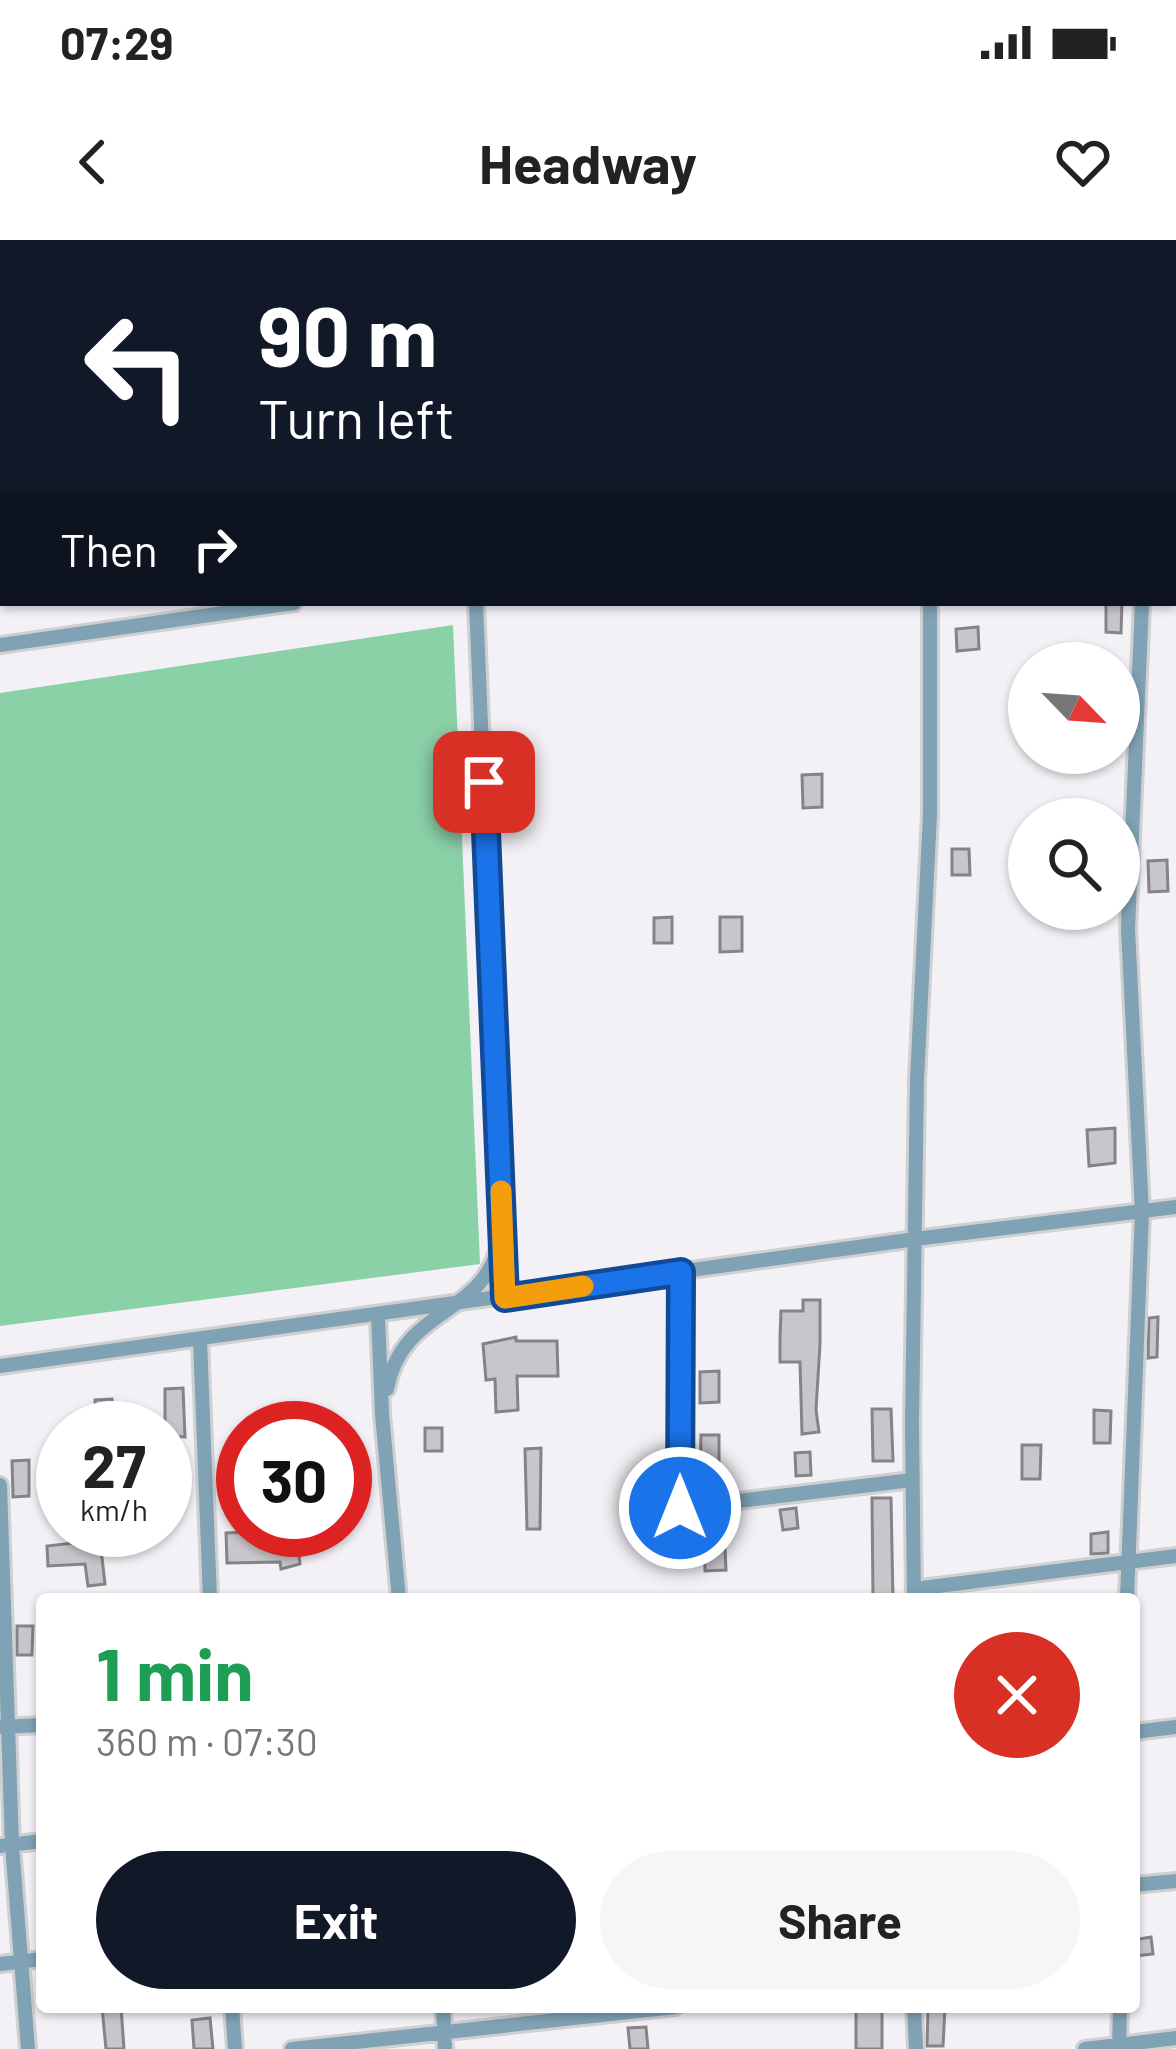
<!DOCTYPE html>
<meta charset="utf-8">
<style>
:root{--surface:#fff;--page:#f6f6f6;--text:#222;--muted:#767676;--accent:#111827}
body{margin:0;font-family:Barlow,sans-serif;background:var(--page);color:var(--text);height:100vh;display:flex;flex-direction:column;font-size:45px;white-space:nowrap}
*{box-sizing:border-box;margin:0}
p{font-size:39px;color:var(--muted)}
.icon{flex:none;width:66px;height:66px;fill:none;stroke:currentColor;stroke-width:2;stroke-linecap:round;stroke-linejoin:round}
.map{position:relative;flex:1;overflow:hidden}
.details{position:absolute;left:36px;top:1353px;width:1104px;height:420px;display:flex;flex-direction:column;background:var(--surface);border-radius:12px;box-shadow:0 3px 9px #0004}
.details>*{flex:none}
.banner{position:absolute;left:0px;top:0px;width:1176px;height:366px;box-shadow:0 3px 9px #0004;background:#111827;color:#fff;overflow:hidden}
.needle{width:78px;rotate:115deg}
.tools{position:absolute;left:1008px;top:402px;display:grid;gap:24px}
.tools a{display:grid;place-items:center;width:132px;height:132px;border-radius:50%;background:var(--surface);box-shadow:0 3px 9px #0004;font-size:60px}
.speed{position:absolute;left:36px;top:1161px;display:flex;gap:24px;font-size:60px;font-weight:700;text-align:center}
.speed>*{display:grid;place-content:center;width:156px;height:156px;border-radius:50%;background:var(--surface);box-shadow:0 3px 9px #0004;line-height:1}
.speed small{font-size:30px;font-weight:400}
.speed .limit{border:18px solid #d22;background:#fff;color:#111}
.pin{position:absolute;display:grid;place-items:center;width:102px;height:102px;color:#fff;margin:-51px;border-radius:24px;box-shadow:0 6px 18px #0006}
.me{position:absolute;width:132px;margin:-66px;rotate:0deg;stroke-linejoin:round;filter:drop-shadow(0 0 9px #0008)}
.turn{display:flex;align-items:center;gap:42px;height:252px;padding:0 60px;font-size:54px}
.turn .icon{width:156px;height:156px;stroke-width:2.5}
.turn b{display:block;font-size:84px;line-height:102px}
.then{display:flex;align-items:center;height:114px;padding:0 60px;background:#0003;gap:24px;font-size:45px}
.round{display:grid;place-items:center;flex:none;width:126px;height:126px;border-radius:63px;background:var(--page)}
.overview{display:flex;align-items:center;justify-content:space-between;height:204px;padding:0 60px}
h1{font-size:72px;font-weight:700;line-height:90px;color:#1e9e55}
.button{display:flex;gap:24px;margin-top:auto;padding:24px 60px}
.button a{flex:1;height:138px;border-radius:72px;background:var(--accent);color:#fff;font-size:48px;font-weight:700;line-height:138px;text-align:center}
.button a+a{background:var(--page);color:var(--text)}
.status{display:flex;justify-content:space-between;align-items:center;height:84px;padding:0 60px;background:var(--surface);direction:ltr}
.status svg{height:33px;fill:currentColor}
header{display:flex;justify-content:space-between;align-items:center;height:156px;padding:0 60px;background:var(--surface);font-size:54px;font-weight:700}
.map>svg:first-child{display:block}
.green{fill:#8bd1a8}
.building{fill:#c8c6ca;stroke:#858387;stroke-width:3}
.lines{fill:none;stroke-linecap:round;stroke-linejoin:round}
.street-casing{stroke:#d1cfd2;stroke-width:20}
.street{stroke:#7fa2b4;stroke-width:14}
.route-casing{stroke:#114b97;stroke-width:30}
.route{stroke:#1a73e8;stroke-width:21}
.slow{stroke:#f59e0b;stroke-width:21}
</style>
<div class="status"><b>07:29</b><svg viewBox="0 0 49 12"><path d="M0 12V9h3v3zM5 12V6h3v6zM10 12V3h3v9zM15 12V0h3v12zM26 1h20v11H26zM47 4h2v5h-2z"/></svg></div>
<header><svg class="icon" aria-label="back" viewBox="0 0 24 24"><path d="M15 5l-7 7 7 7"/></svg>Headway<svg class="icon" aria-label="heart" viewBox="0 0 24 24"><path d="M12 20l-8-8c-3-5 5-10 8-4 3-6 11-1 8 4z"/></svg></header>
<div class="map">
<svg width="1176" height="1809" viewBox="0 0 1176 1809">
<rect width="100%" height="100%" fill="#f3f1f5"/>
<path class="green" d="M453,385L480,1024L0,1086V453Z"/>
<path class="building" d="M1106,363H1122L1121,393L1106,392Z
M978,387L979,409L957,411L956,389Z
M822,534V567L803,568L802,535Z
M952,609H969L970,635H952Z
M1167,620L1168,651L1149,652L1148,621Z
M672,677V703H654V678Z
M720,677H742V711L720,712Z
M1115,888V923L1089,926L1087,890Z
M803,1060H820V1104L816,1170L819,1192L802,1194L800,1122H780V1098L781,1071H803Z
M1158,1077L1157,1117L1148,1118L1149,1078Z
M516,1097V1101H557L558,1136H517L518,1170L496,1172L495,1139L486,1140L483,1104Z
M719,1131V1162L700,1163V1132Z
M183,1148L185,1197L165,1196V1149Z
M112,1159L113,1188H96L95,1160Z
M872,1169H891L893,1221H873Z
M1094,1170L1111,1171L1110,1203H1094Z
M425,1188H442V1211H425Z
M701,1195H719V1237L700,1239Z
M1022,1205H1041L1040,1239H1022Z
M541,1208L540,1289H527L525,1209Z
M810,1212L811,1235L796,1236L795,1213Z
M29,1220V1256L13,1257L12,1221Z
M872,1258H891L893,1359H873Z
M796,1268L798,1288L783,1290L780,1270Z
M724,1289L726,1330L705,1331L704,1290Z
M296,1290L300,1324L281,1329L280,1322L227,1323L226,1293Z
M1108,1292V1313L1091,1314V1294Z
M100,1300L105,1344L88,1346L85,1324L48,1326L47,1306Z
M17,1386H33L32,1415H17Z
M1151,1697L1153,1714L1134,1716V1700Z
M102,1767H121L124,1809H106Z
M856,1767H882V1809H856Z
M928,1767H945L943,1806H927Z
M210,1778L213,1809H194L192,1780Z
M646,1787L648,1809H630L628,1788Z"/>
<g class="lines">
<g class="street-casing">
<path id="street" d="M13,0V3
M236,0V3
M461,0V3
M562,3L582,0
M932,3V0
M1153,3V0
M0,89L3,88
M1173,262H1176
M476,363L505,1058
M0,405L294,363
M681,1032L680,1268L912,1240
M378,1076L382,1174L399,1359
M200,1100L210,1359
M0,1126L915,999L1176,967
M387,1149C402,1068 480,1077 498,1008
M0,1245L12,1605L28,1809
M914,1349L1176,1316
M914,1359L912,1183L917,840L930,574V363
M1127,1359L1142,972L1128,689L1142,363
M0,1487L42,1485
M1134,1492L1176,1487
M0,1606L42,1601
M1134,1645L1176,1641
M0,1724L42,1719
M232,1767L235,1809
M443,1767L445,1809
M914,1767L916,1809
M292,1809L675,1767
M1085,1809L1176,1798
M1119,1809L1120,1767"/>
</g>
<use href="#street" class="street"/>
</g>
<g class="lines">
<g class="route-casing">
<path id="route" d="M484,542L505,1058L681,1032L680,1268"/>
</g>
<use href="#route" class="route"/>
<path class="slow" d="M501,951L505,1058L583,1046"/>
</g>
</svg>
<div class="tools">
<a><svg class="needle" viewBox="-14 -14 28 28"><path d="M0-13l5 13h-10z" fill="#e53935"/><path d="M0 13l5-13h-10z" fill="#767676"/></svg></a>
<a><svg class="icon" aria-label="search" viewBox="0 0 24 24"><circle cx="10" cy="10" r="6"/><path d="M15 15l6 6"/></svg></a>
</div>
<div class="speed"><div>27<small>km/h</small></div><div class="limit">30</div></div>
<div class="pin" style="left:484px;top:542px;background:#d93025"><svg class="icon" aria-label="arrive" viewBox="0 0 24 24"><path d="M6 21V4h12l-3 4 3 4H6"/></svg></div>
<svg class="me" style="left:680px;top:1268px" viewBox="-20 -20 40 40"><circle r="17" fill="#1a73e8" stroke="#fff" stroke-width="3"/><path d="M0-11L8 9 0 5-8 9z" fill="#fff"/></svg>
<div class="banner">
<div class="turn"><svg class="icon" aria-label="left" viewBox="0 0 24 24"><path d="M17 20v-9H6M10 6l-5 5 5 5"/></svg><div><b>90 m</b>Turn left</div></div>
<div class="then">Then<svg class="icon" aria-label="right" viewBox="0 0 24 24"><path d="M7 20v-9h11M14 6l5 5-5 5"/></svg></div>
</div>
<section class="details">
<div class="overview"><div><h1>1 min</h1><p>360 m · 07:30</p></div><a class="round" style="background:#d93025;color:#fff"><svg class="icon" aria-label="close" viewBox="0 0 24 24"><path d="M6 6l12 12M18 6L6 18"/></svg></a></div>
<div class="button"><a>Exit</a><a>Share</a></div>
</section>
</div>
